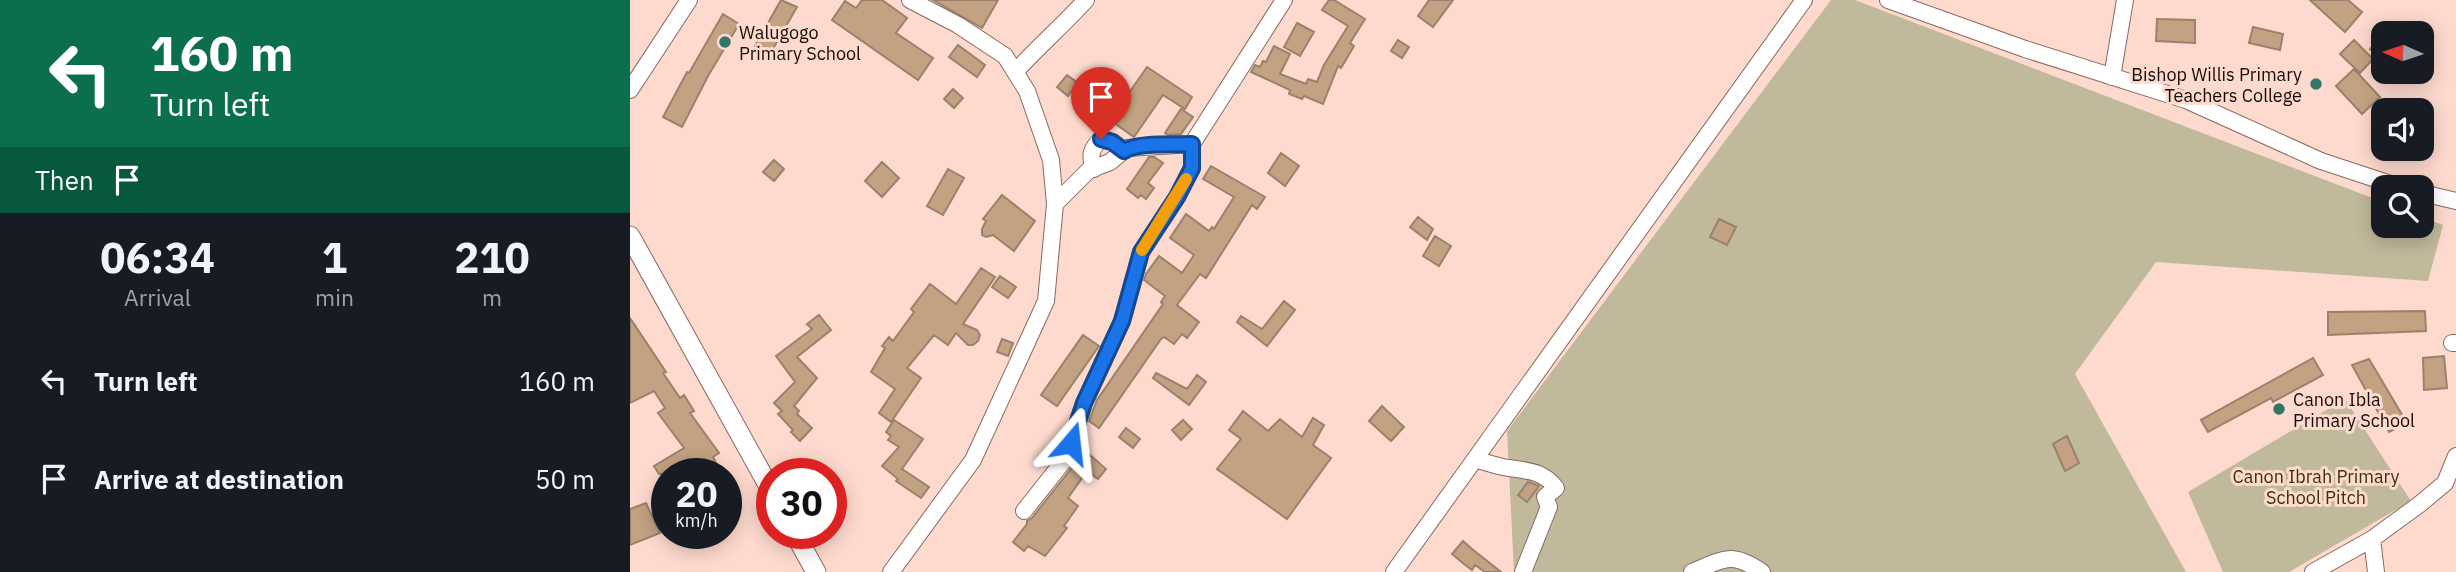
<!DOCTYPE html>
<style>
:root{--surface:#171b24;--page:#242831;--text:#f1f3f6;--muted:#9ea1a6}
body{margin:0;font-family:"IBM Plex Sans",sans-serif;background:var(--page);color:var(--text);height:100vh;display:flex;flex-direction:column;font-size:26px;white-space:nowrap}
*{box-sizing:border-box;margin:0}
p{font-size:23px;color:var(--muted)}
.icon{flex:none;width:38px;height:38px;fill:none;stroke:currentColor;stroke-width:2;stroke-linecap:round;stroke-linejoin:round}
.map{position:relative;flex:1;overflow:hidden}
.details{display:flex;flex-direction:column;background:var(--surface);width:630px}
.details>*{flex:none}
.top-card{background:#0b6e4f;color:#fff;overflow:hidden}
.needle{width:46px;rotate:273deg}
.fabs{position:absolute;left:1741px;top:21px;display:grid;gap:14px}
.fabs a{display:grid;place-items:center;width:63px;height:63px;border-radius:14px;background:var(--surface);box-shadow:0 4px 18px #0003;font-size:35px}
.speed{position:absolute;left:21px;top:458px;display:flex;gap:14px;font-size:35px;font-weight:700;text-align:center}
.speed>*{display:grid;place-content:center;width:91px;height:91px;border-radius:50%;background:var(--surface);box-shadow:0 4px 18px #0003;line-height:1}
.speed small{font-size:18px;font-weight:400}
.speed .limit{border:10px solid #d22;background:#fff;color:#111}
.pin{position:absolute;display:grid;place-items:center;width:60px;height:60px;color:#fff;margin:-72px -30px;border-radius:50% 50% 50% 0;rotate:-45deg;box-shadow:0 0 7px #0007}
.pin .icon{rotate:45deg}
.me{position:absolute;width:77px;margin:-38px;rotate:17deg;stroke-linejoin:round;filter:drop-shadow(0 0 5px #0008)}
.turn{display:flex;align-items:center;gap:24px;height:147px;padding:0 35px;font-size:32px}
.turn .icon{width:91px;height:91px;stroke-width:2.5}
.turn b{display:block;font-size:49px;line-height:60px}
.then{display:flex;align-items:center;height:66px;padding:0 35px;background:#0003;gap:14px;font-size:26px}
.eta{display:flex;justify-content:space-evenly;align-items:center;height:119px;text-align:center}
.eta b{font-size:42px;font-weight:700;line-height:49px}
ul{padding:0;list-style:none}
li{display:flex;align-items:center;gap:21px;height:98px;padding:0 35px}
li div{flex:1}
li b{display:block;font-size:26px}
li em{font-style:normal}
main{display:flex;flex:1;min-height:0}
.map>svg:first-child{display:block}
.green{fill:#c1b99b}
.building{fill:#c2a282;stroke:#99826b;stroke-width:2}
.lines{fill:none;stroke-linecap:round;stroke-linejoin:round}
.minor-casing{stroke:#88695f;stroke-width:18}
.major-casing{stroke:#88695f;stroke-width:21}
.minor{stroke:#fff;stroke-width:16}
.major{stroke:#fff;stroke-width:19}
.route-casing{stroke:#114b97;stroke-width:18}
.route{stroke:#1a73e8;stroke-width:12}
.slow{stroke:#f59e0b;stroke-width:12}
.poi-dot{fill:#337668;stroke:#fedace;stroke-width:2.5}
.labels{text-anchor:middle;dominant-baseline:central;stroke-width:6;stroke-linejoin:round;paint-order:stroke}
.poi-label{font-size:18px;fill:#170b08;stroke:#fedace;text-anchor:start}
.park-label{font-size:18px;fill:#3a310e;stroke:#fedace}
</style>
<main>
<section class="details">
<div class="top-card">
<div class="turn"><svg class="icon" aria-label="left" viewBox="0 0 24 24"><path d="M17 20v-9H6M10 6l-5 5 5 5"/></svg><div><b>160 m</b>Turn left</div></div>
<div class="then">Then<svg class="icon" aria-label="arrive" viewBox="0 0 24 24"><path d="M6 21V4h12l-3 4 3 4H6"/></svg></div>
</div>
<div class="eta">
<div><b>06:34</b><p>Arrival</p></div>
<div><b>1</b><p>min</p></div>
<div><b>210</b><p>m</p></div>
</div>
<ul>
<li><svg class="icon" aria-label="left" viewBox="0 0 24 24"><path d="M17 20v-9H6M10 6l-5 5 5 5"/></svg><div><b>Turn left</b></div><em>160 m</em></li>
<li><svg class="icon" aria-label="arrive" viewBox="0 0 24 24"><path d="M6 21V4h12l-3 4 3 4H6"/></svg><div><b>Arrive at destination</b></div><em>50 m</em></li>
</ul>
</section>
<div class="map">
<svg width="1826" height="572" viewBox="0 0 1826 572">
<rect width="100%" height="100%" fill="#fedace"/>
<path class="green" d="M1201,0H1225L1753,202L1754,226H1792V217L1813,225L1798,281L1526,262L1445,374L1556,572H884L877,431Z
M1715,399L1781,501L1659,572H1593L1558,492Z"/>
<path class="building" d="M151,0L167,7L140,54L125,46Z
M232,0H252L277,18L266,33L303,58L288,80L202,20L215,1L226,8Z
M303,0H368L352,28Z
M699,0H704L735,19L720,43L724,46L711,68L708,66L693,104L674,96L672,99L659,94L660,90L621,72L625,65L630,67L633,61L636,62L644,46L660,54L650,74L676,84L678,79L687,82L694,65L718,26L692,10Z
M799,0H823L803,27L788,16Z
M1680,0H1718L1732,12L1715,32Z
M93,14L109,24L78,76L52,127L33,117L57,72L59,73Z
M1527,19L1565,20V43L1526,41Z
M667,23L684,32L670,56L654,47Z
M1623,27L1653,34L1650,50L1619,43Z
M1754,33V60L1740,49Z
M768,40L779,47L772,58L761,51Z
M1724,40L1743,59L1730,73L1710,54Z
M328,45L355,65L347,77L319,57Z
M517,67L562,97L555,109L533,95L504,137L480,120Z
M1724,69L1750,97L1732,114L1706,86Z
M437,75L448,83L438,96L427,87Z
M323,89L333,98L324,108L314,99Z
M551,109L563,117L551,134L538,135L535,133Z
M651,153L669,166L655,186L638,173Z
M519,157H524L533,163L518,183L524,188L516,199L511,195L508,198L497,189Z
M144,160L154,169L144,181L133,172Z
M252,162L269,178L252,197L235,181Z
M581,166L635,197L627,209L622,205L576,278L570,274L547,305L569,322L557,338L552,334L544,344L534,337L531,339L469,428L459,421L467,400L533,304L531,302L535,296L514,280L516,274L529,256L552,273L564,255L540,238L556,214L579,231L582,227L584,229L604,197L573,179Z
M318,169L334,178L313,215L297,206Z
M372,195L405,221L384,251L363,235L356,237L352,235V229L356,221L353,219Z
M788,217L803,229L797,240L780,227Z
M1089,219L1106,227L1097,245L1080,237Z
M805,236L821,246L809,266L793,256Z
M351,268L365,277L333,324L347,330L350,335L348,341L343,345H338L326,333L318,345L304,335L277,368L291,378L261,422L249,413L265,389L241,372L255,348L252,346L259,337L263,341L284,312L281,309L300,284L326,304Z
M370,276L386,287L378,298L362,287Z
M654,301L665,310L637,346L607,322L611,316L632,329Z
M1795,311L1796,331L1698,335V312Z
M189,315L201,330L167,357L187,378L164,406L169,411L167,414L182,428L170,441L161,432L163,430L148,414L152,411L144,403L165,382L146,356L182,329L177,324Z
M0,318L36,372L33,373L50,398L54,395L64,411L60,413L89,453L83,457L92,474H76L72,467L63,474H29L24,466L54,448L28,413L35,408L24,391L0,403Z
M453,335L469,346L427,406L411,395Z
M372,339L383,343L378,356L367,352Z
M1814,356L1817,388L1794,390L1793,358Z
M1683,358L1693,375L1643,402L1641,398L1578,432L1571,420Z
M1739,359L1777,423L1759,432L1722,365Z
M526,373L557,389L567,375L576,382L559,405L523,378Z
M752,406L774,427L761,441L739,421Z
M613,411L638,431L650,419L672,437L683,418L694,425L683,445L701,458L657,519L587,469L611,439L599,430Z
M264,420L293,439L272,469L299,487L291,498L266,481L268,479L252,466L269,447L258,440L261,436L256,432Z
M553,420L562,429L551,440L542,430Z
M496,428L510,439L503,448L489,437Z
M1437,436L1449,463L1435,471L1423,444Z
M451,447L476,469L468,479L457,471L438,498L448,506L434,526L437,528L415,556L398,546L394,551L383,542L397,524V521L402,518L444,465Z
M898,482L909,486L897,502L888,495Z
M16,503L30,533L0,545V509Z
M833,541L842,549L871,572H855L845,565L842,570L834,564L822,554Z"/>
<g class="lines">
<g class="minor-casing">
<path id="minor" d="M1258,0L1395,49L1556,100L1691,161L1770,187
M385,72C408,47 433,25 456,0
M1482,77L1495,0
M0,90L59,0
M464,169C459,155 461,149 471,139L483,142L494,151
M1792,193L1826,201
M425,204L459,170L480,162L497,148L562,144
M1822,343H1826
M845,459C854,462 864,465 873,467C894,471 912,469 926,488L915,497L919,507L893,572
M394,511L436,458L454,403L492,321L511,252L547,197L562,168V144L654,0
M1742,539L1746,572
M261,572L343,460L416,301L425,204L421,160L397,91L375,56L328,25L280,0
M764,572L1174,0
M1062,572C1094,559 1101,551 1132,572
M1683,572L1742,539L1790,504L1815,483L1826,456"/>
</g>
<g class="major-casing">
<path id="major" d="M0,236L142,492
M165,534L186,572"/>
</g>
<use href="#minor" class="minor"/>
<use href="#major" class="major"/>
</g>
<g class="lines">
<g class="route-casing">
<path id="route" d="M441,443L454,403L492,321L511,252L547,197L562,168V144C543,145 509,142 494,151L482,142L471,139"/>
</g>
<use href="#route" class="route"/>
<path class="slow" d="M512,250L556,179"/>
</g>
<g class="poi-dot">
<circle cx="95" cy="42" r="7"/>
<circle cx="1686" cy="84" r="7"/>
<circle cx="1649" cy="409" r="7"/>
</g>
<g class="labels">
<g class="poi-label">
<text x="109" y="32">Walugogo<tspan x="109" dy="21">Primary School</tspan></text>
<text x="1672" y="74" text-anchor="end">Bishop Willis Primary<tspan x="1672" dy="21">Teachers College</tspan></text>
<text x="1663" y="399">Canon Ibla<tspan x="1663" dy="21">Primary School</tspan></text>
</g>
<g class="park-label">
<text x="1686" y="476">Canon Ibrah Primary<tspan x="1686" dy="21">School Pitch</tspan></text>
</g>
</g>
</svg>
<div class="fabs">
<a><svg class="needle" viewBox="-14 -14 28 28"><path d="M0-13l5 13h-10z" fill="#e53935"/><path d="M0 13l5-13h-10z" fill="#9ea1a6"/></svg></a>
<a><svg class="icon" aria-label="sound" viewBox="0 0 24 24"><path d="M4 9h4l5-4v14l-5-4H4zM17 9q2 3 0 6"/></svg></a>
<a><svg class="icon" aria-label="search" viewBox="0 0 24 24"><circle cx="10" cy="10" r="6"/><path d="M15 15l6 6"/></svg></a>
</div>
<div class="speed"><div>20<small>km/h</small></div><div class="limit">30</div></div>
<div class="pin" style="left:471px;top:139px;background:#d93025"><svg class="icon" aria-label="arrive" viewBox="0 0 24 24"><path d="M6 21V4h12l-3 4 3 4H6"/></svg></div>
<svg class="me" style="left:441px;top:443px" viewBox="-20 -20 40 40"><path d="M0-17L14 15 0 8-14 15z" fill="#1a73e8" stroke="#fff" stroke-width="4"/></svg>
</div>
</main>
